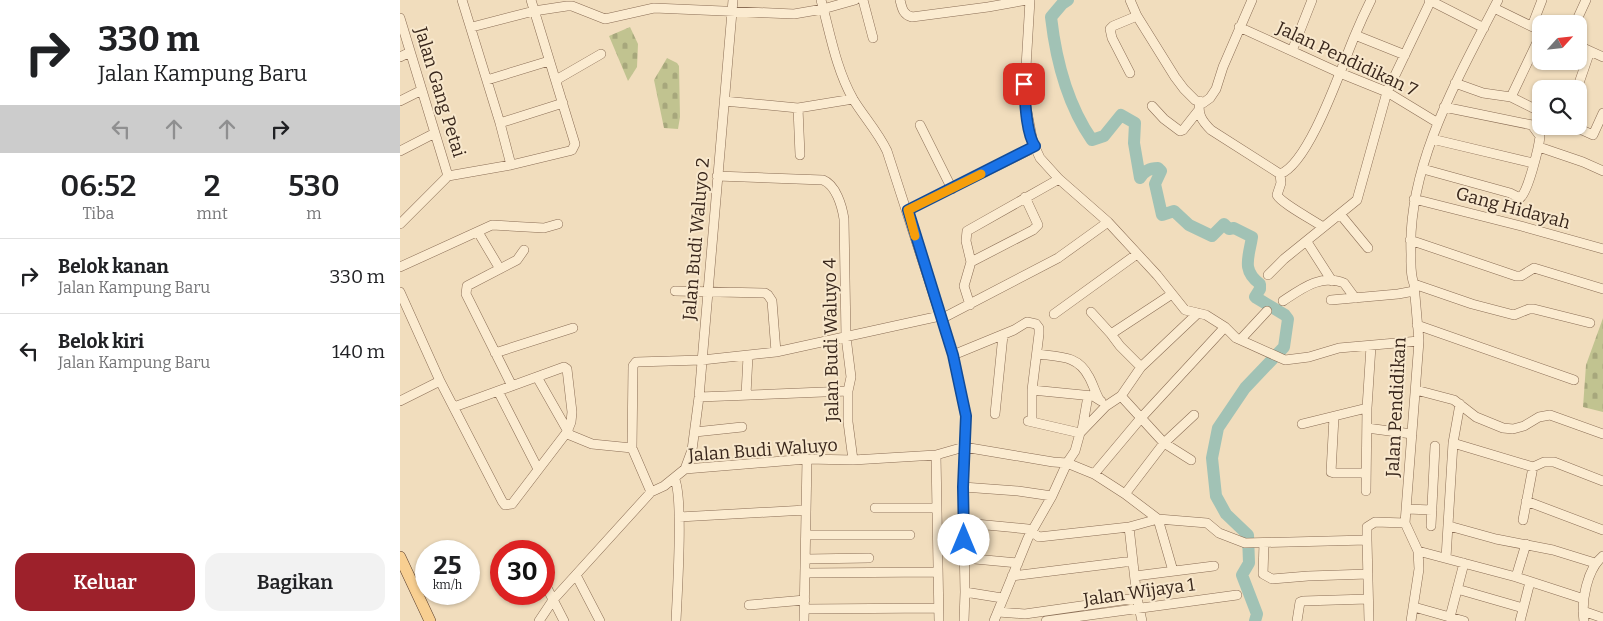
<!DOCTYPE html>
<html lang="id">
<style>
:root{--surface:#fff;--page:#f2f2f2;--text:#202124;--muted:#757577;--line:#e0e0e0;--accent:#9d212b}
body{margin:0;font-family:Bitter,serif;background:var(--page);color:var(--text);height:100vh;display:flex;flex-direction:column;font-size:19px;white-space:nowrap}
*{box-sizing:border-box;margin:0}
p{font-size:16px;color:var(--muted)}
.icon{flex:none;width:28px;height:28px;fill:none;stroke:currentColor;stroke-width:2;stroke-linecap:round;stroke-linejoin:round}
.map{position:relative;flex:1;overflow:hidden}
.details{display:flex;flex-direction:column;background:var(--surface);width:400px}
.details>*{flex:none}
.hud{background:#fff;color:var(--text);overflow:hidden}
.needle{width:32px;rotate:63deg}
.buttons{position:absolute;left:1132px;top:15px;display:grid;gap:10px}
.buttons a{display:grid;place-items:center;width:55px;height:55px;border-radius:10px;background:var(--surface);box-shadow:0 1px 4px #0004;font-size:25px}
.speed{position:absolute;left:15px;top:540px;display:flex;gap:10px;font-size:25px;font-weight:700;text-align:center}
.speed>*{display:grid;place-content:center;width:65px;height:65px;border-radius:50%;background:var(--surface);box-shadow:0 1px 4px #0004;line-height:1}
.speed small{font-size:12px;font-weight:400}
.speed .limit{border:8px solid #d22;background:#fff;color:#111}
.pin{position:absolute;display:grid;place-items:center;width:42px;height:42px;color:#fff;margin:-21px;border-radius:10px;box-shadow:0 2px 8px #0006}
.me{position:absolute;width:55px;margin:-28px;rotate:0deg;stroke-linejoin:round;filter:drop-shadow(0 0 4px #0008)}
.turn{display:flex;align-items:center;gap:18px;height:105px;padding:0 15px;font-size:22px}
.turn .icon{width:65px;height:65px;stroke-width:2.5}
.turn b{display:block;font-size:35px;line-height:42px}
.lanes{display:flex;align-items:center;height:48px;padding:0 15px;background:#0003;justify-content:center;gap:25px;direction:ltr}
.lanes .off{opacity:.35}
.eta{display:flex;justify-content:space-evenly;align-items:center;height:85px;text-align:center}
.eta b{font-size:30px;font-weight:600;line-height:35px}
.action{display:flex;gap:10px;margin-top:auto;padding:10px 15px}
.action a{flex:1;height:58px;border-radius:15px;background:var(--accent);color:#fff;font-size:20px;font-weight:600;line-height:58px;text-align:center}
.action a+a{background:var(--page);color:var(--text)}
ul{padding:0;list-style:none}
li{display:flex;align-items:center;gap:15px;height:75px;padding:0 15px;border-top:1px solid var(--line)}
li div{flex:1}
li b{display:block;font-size:19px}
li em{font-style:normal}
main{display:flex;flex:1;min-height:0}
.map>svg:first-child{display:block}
.cemetery{fill:url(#cemetery-stones)}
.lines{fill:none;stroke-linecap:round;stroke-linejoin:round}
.river{stroke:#a1c2b5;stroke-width:12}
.minor-casing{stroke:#8a6d55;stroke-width:10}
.major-casing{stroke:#573b2a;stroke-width:12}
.minor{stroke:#fbebd0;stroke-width:9}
.major{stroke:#f8cf91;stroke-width:11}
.route-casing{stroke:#114b97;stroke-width:12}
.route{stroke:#1a73e8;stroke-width:9}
.slow{stroke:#f59e0b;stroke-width:9}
.labels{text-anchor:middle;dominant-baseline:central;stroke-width:4;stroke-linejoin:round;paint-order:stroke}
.street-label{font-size:18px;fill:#38261b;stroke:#f8e8cd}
</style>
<main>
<section class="details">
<div class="hud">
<div class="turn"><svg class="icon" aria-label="right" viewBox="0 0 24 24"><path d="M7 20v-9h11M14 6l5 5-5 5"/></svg><div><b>330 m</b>Jalan Kampung Baru</div></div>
<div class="lanes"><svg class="icon off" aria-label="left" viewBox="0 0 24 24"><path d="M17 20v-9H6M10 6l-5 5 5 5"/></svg><svg class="icon off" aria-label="ahead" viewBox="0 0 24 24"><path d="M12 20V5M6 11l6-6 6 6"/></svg><svg class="icon off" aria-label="ahead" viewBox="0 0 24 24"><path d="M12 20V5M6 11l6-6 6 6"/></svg><svg class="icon" aria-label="right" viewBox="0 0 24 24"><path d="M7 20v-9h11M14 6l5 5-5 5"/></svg></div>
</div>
<div class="eta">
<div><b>06:52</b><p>Tiba</p></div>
<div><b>2</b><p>mnt</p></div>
<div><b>530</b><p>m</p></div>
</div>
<ul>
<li><svg class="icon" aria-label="right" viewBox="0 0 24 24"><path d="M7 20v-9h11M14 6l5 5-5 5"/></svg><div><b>Belok kanan</b><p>Jalan Kampung Baru</p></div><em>330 m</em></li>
<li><svg class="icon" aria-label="left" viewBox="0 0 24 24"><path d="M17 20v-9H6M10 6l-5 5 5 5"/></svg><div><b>Belok kiri</b><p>Jalan Kampung Baru</p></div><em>140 m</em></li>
</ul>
<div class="action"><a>Keluar</a><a>Bagikan</a></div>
</section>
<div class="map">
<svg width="1203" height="621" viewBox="0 0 1203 621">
<defs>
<pattern id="cemetery-stones" width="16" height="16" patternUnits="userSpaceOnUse" patternTransform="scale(1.25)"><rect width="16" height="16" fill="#c1c390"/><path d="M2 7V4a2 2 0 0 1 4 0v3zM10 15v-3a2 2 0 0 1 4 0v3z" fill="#a7a77c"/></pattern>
</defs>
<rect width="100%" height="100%" fill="#f1ddbd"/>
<path class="cemetery" d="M230,27L238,44L237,67L228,81L209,36Z
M267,58L277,63L279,66L280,117L278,129L264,128L254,80Z
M1203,318V412L1183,407L1186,365Z"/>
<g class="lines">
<path class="river" d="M668,0L662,4L651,17C656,61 667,104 692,140L704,136L721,115L735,123L734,143L740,178C744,171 750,168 758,168L761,171L755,184L762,215L774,211L789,225L812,236L824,224L829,229L834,228L852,237C849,257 841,270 860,284V289L855,297L885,315L888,319L884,347L845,388L818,428L812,458L816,496L826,514L848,535L849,563L842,575L857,614L855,621"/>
<g class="minor-casing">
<path id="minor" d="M62,0L100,123L111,165
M421,0C430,33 436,69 453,99C464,117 478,132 487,151L553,355L566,416L563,487L565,592L564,621
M463,0L473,38
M500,0C502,8 503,15 512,17L588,7L627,0
M630,0L625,84L626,106L633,143L640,158L659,179L708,222L757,275L785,310L806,315L825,327L836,338L885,360L909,357L939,348L1019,341
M730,0L737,16L775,77L784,89L795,100L803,103L810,98L816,89L823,67L852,0
M1029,0L1084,28
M1094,8L1141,31
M0,18L48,176
M1175,24L1186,0
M1132,26L1142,0
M72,27L134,11L167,6H172L205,19L254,8L394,14L423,9L455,0
M839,27L940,73L987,92L1038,123
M955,35L1005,55
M1179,46L1203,57
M892,51L912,0
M0,57L10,52
M730,73L712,38L710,29L713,26L737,16
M87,80L149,61
M156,80L201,54
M1055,83L1083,93L1111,97L1141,34
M1177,89L1190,51
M1111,97L1141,112
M0,101L22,90
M324,101L398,108L453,99
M800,101C797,114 802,121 811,130L880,174L881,183L877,195C881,203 913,220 923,227
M752,106L764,119L780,131L783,130L798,111
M398,108L400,155
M100,123L163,103
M520,125L552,189
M1173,126L1193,135L1203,113
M1032,139L1133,163
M1139,147L1183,162L1203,171
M0,151L35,133
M1023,169L1110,193L1120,198C1128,192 1139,147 1140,136L1132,125L1044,107
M880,174C910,163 942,65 955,35C960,23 965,12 971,0
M317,176L423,180C436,185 442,206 444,219L446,337L451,377L448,391V422L453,460
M1014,199L1121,226L1203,249
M508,210L635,147
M940,214L968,248
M0,224L48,176L111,165L169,151L172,150L175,144L131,0
M78,232L100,269
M1010,240L1116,276H1121L1134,268L1203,289
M907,242L932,281
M571,262L633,230L638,225L625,197
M0,267L92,225L144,228L158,224
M868,275L884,259L957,200L987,92L1031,0
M1014,284L1072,304L1114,315L1129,309H1134L1190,323
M275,291L365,293L368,295L372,301L376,352
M0,292L40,381L102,501L105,505L112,504L167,432L171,422L172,412L167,369L164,367L54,407
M931,300L998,294L1014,291
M883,301C901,289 922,273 944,283L955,298
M570,305L564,286L571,262L566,241L567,231L659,179
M691,312L711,334
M654,314L737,254
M541,319L658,258L708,222
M1017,325L1174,380
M841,339L867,311
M95,353L173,328
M637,354C660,357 678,355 689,377C693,384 695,392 699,399
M553,355L614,330L627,322L636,324L639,328V334L632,390V421
M741,367L720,346L711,334L772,294
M137,377L170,435L192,444L232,448
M112,386L66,294L67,286L117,260L124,250
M632,390L693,396L701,401
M1016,390L1054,400L1076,417L1103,428L1113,429L1124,426L1139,417L1150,415L1203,434
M98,391L138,469
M346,395L348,356
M721,396L764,443L791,460
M299,397L448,391
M0,401L40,381
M595,414L603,335
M934,417L931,472L934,473H966
M628,421L680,433
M902,424L967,408
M967,428L1012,434
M682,430L688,396
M295,432L342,427
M1053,443L1133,467L1144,462H1154L1203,481
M536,455L539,621
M285,469L292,450L299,397L333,0
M694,474L741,418L825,327
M274,478C284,493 277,597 276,621
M563,487L618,491L652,496
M966,491L967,408L971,346
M251,492L232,448L233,366L236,362L302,360L376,352L540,316
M725,494L764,443L794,415
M1126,501L1203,530
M475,508H536
M1007,509L1032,510
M279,517L406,510
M1123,520L1133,467
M565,523L628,529L639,537L729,527L758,519L773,571
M1031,526L1035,446
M1049,526L1096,539L1153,550L1195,563
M729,527L737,598L742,621
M406,535H510
M967,540L969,621
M864,543L863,574L872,579L908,576L968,574
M1018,551L1116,577L1181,598L1184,595
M564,558L618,563
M1046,558L1053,443L1060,404
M406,559L469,558
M405,573L537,572
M176,575L200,621
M612,576L733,561
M735,576L814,566
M1116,577L1126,544
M144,582L164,621
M1057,589L1123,608
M565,592L602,598
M349,605L405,600
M1014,607L1064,621
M405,609L538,608
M1183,611L1203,618
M598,612L625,614L737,598
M1050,617L1064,563
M139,621L153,600L251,492L264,486L285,469L407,459L453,460L536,455L564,447L653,462L667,463L694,474L725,494L758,519L807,523L819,533L845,543L967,540V527L975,522L1005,523
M404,621L407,459
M594,621L628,538L652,496L667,463L675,451L680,433L706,406L721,396L741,367L798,313
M646,621L837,595
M897,621L900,602L903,601L968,599
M1011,621L1019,569L1018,551L1005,523L1019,341L1014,284C1010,274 1011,264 1011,254C1007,165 1059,76 1098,0
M1120,621L1130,582
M1184,621C1181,601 1187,569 1203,556"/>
</g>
<g class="major-casing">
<path id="major" d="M0,557L30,621"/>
</g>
<use href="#minor" class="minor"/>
<use href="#major" class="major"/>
</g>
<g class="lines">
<g class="route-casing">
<path id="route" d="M564,540L563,487L566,416L553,355L508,210L635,146C626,134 625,100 624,84"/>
</g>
<use href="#route" class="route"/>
<path class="slow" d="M515,236L508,210L581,174"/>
</g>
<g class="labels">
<g class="street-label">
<text transform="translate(947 59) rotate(25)">Jalan Pendidikan 7</text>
<text transform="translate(40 92) rotate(73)">Jalan Gang Petai</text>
<text transform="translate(1113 208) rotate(15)">Gang Hidayah</text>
<text transform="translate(296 239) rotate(-85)">Jalan Budi Waluyo 2</text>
<text transform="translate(431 340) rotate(-91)">Jalan Budi Waluyo 4</text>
<text transform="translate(996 407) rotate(-87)">Jalan Pendidikan</text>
<text transform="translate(363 450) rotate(-4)">Jalan Budi Waluyo</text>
<text transform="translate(739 592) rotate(-8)">Jalan Wijaya 1</text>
</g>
</g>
</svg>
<div class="buttons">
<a><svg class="needle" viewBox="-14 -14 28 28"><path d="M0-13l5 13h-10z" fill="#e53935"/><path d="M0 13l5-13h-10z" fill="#757577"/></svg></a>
<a><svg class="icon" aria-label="search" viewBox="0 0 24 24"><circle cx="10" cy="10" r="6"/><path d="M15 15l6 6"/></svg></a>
</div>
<div class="speed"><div>25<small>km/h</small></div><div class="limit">30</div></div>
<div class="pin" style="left:624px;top:84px;background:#d93025"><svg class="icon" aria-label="arrive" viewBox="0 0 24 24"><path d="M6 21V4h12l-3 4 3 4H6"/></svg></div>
<svg class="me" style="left:564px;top:540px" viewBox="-20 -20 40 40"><circle r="19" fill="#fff"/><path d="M0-13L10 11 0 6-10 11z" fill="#1a73e8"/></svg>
</div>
</main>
